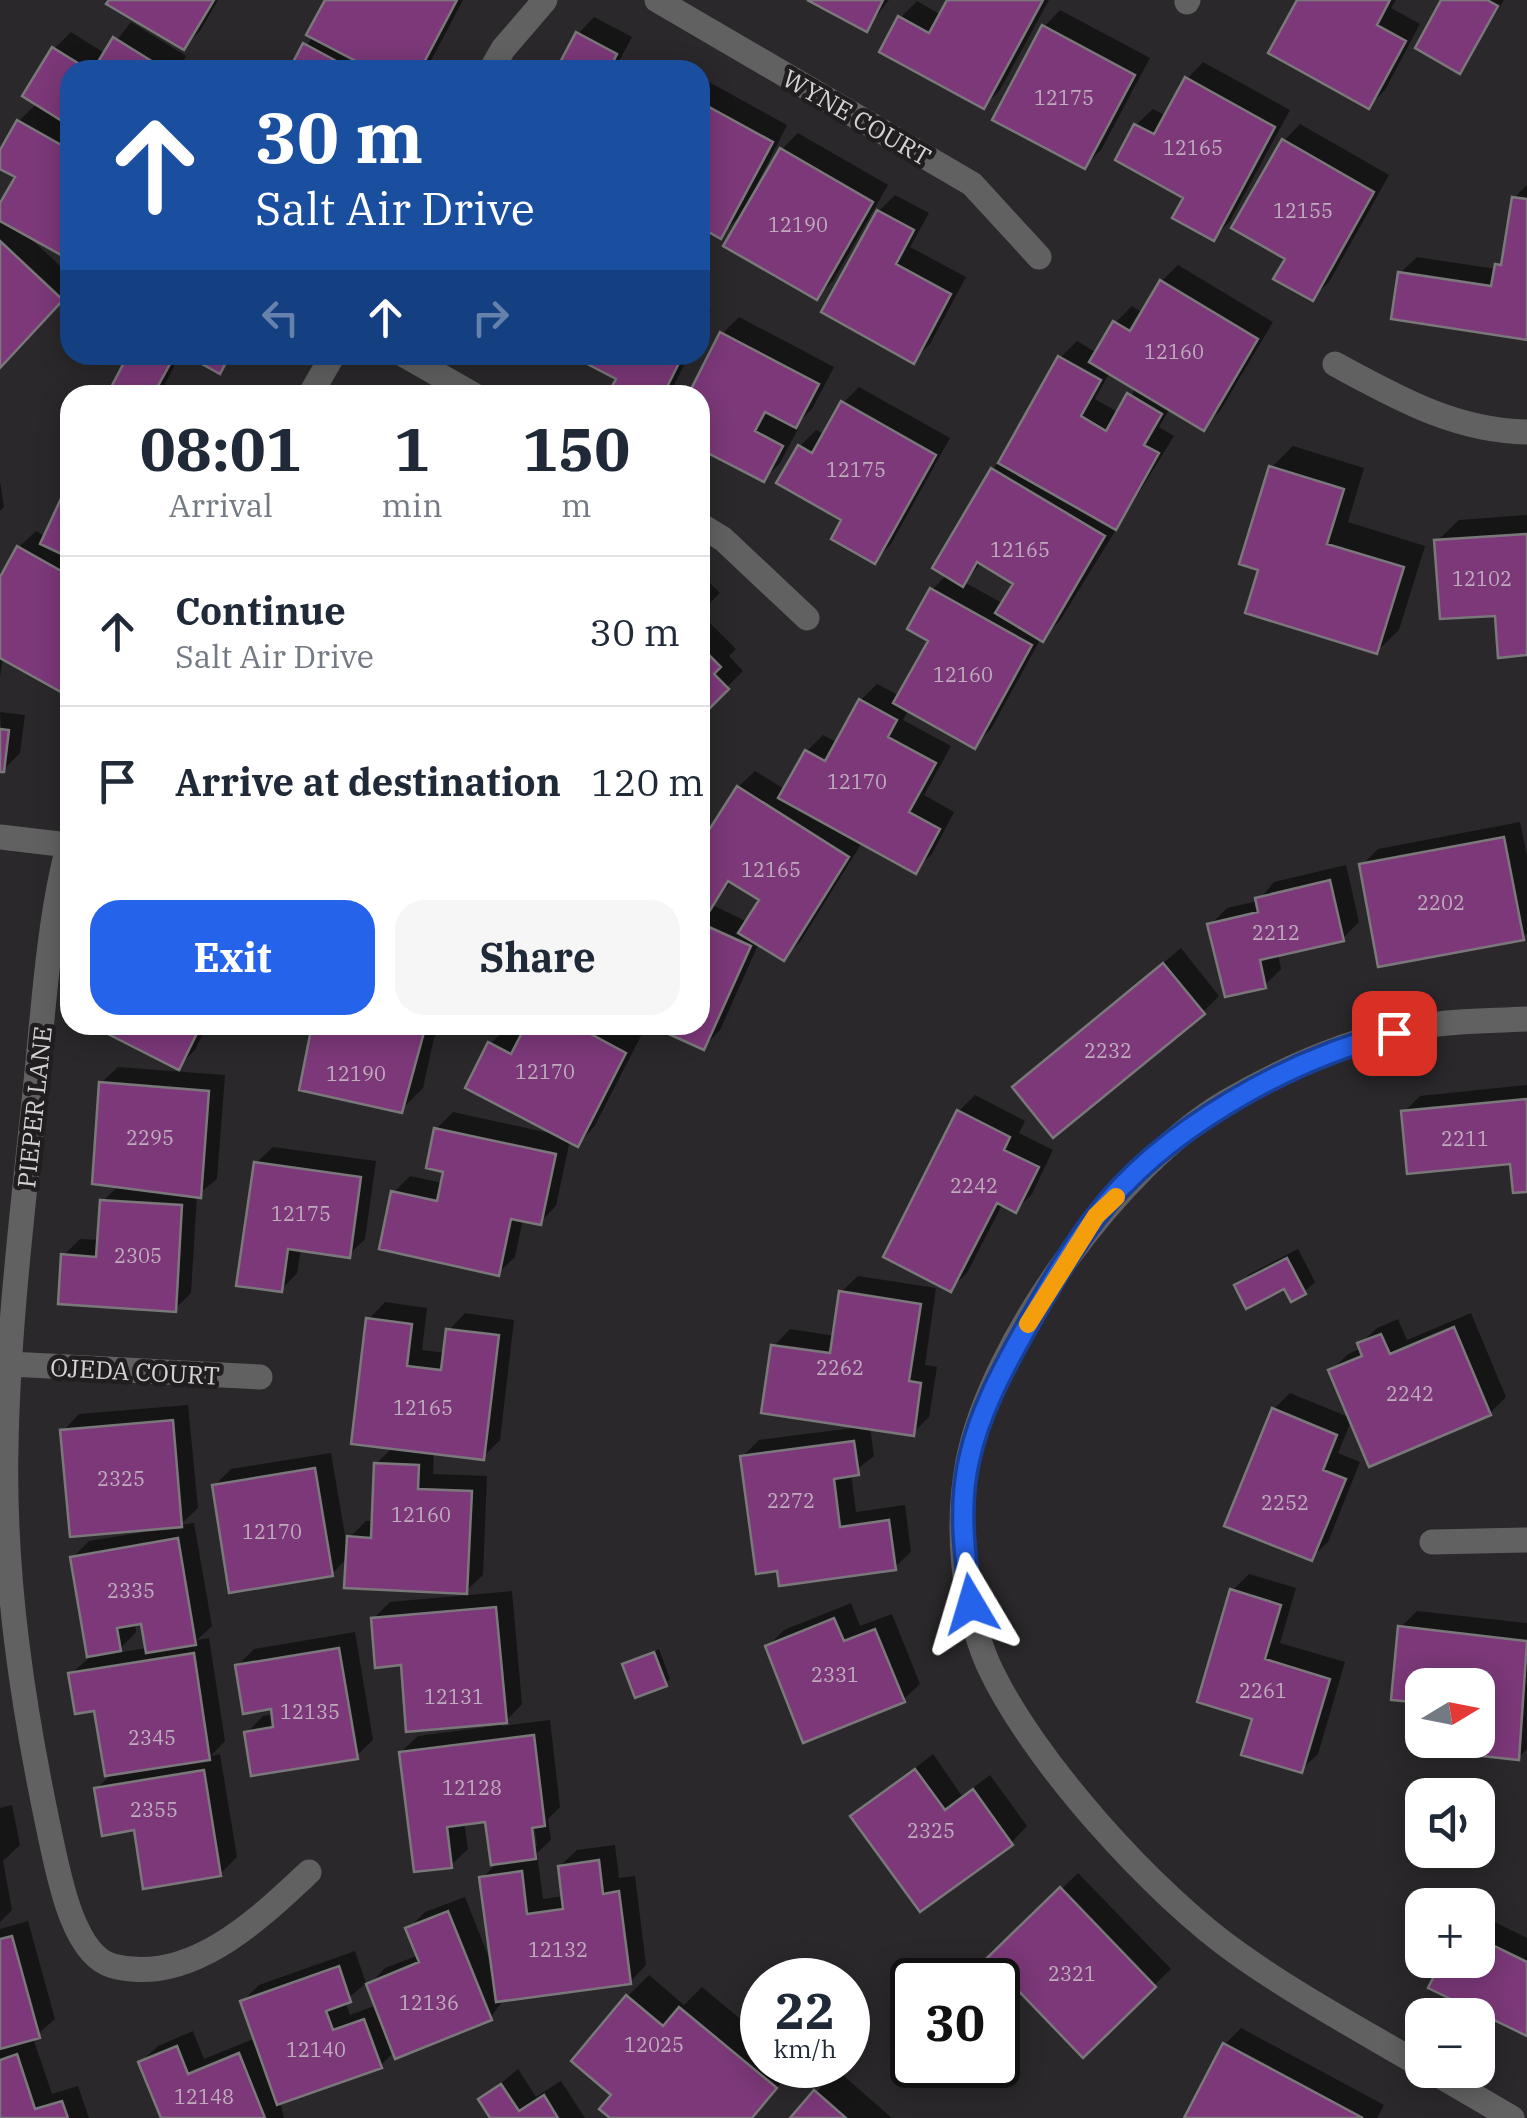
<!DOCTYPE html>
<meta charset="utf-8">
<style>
:root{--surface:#fff;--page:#f6f6f7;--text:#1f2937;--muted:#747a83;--line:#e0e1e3;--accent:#2563eb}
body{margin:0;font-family:"IBM Plex Serif",serif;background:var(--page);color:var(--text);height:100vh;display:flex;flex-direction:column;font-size:38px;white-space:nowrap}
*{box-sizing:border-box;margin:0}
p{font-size:32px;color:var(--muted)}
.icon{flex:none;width:55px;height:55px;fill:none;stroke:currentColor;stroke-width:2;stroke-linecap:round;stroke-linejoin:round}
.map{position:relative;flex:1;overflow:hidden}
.sheet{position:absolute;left:60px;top:385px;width:650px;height:650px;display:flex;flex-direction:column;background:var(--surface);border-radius:30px;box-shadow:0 5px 25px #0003}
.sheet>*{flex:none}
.guide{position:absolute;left:60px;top:60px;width:650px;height:305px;border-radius:30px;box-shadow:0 5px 25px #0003;background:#1a4fa0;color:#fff;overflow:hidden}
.needle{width:65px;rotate:80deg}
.tools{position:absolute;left:1405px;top:1668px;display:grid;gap:20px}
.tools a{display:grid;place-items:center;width:90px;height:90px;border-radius:20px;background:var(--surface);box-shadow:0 5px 25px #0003;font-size:50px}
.speed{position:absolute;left:740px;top:1958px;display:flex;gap:20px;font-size:50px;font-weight:700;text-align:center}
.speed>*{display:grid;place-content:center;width:130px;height:130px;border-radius:50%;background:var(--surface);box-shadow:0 5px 25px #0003;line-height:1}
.speed small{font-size:25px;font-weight:400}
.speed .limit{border:5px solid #111;border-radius:15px;background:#fff;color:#111}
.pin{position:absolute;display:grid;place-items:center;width:85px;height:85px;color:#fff;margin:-42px;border-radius:20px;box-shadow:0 5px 15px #0006}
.me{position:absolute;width:110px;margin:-55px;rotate:353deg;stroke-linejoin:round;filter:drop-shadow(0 0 8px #0008)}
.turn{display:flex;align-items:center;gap:35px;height:210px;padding:0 30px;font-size:45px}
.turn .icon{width:130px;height:130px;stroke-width:2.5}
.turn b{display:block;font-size:70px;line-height:85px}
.lanes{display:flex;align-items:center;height:95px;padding:0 30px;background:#0003;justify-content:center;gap:50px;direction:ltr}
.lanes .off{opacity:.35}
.eta{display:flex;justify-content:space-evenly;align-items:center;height:170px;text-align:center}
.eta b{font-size:60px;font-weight:700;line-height:70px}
.primary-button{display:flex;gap:20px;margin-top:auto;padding:20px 30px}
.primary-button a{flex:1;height:115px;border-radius:30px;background:var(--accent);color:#fff;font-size:40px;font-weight:700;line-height:115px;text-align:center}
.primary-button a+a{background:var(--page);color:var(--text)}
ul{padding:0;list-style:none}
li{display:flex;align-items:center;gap:30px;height:150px;padding:0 30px;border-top:2px solid var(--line)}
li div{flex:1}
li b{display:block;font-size:38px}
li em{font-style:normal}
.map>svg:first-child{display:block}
.shadow{fill:#0007;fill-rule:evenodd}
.building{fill:#7c3879;stroke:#7b787b;stroke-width:2.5}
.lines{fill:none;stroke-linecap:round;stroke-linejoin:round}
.street{stroke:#626162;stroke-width:25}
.route-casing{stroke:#184099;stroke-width:25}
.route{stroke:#2563eb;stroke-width:18}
.slow{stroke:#f59e0b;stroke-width:18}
.labels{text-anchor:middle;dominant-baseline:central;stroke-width:9;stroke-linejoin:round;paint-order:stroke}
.number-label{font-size:20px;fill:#beacbd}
.street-label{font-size:25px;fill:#d4d2d4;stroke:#211e20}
</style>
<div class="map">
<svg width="1527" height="2118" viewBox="0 0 1527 2118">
<rect width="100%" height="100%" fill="#2a282a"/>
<path class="shadow" d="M111,0H218L200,31L184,47Z
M328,0H463L426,70H291L313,36Z
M812,0H889L867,28Z
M949,0H1049L1000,90L984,106L900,18L917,1L941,15Z
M1300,0H1396L1391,8L1420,24L1385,90L1369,106Z
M1444,0H1504L1460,71Z
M1060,10L1150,58L1101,150L1085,166L1044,27Z
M594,17L632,37L617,65L627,70H559L578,34Z
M131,22L186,56L177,70H70V258L30,238L70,275V290L0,365V208L18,176L0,166V155L19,121L37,103L54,49L71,32L106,54Z
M1203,62L1290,110L1230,221L1214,238L1136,125L1153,109L1166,116L1187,79Z
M700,77L787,125L743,213L720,236L700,225Z
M1300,124L1389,175L1329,282L1312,298L1288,258L1284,141Z
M798,133L888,185L833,281L816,297L727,246L782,149Z
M1527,185V338L1400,273L1417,257L1496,269L1505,258L1514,198Z
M895,195L929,213L910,247L966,277L930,344L914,360L879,211Z
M1178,265L1273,322L1220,411L1203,428L1170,408L1159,427L1174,436L1059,622L1041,638L991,729L974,746L909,709L903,720L951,746L924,795L954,812L932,854L915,870L863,841L800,942L784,958L759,943L720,1030L704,1047L655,1025H700V849L738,787L755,771L786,790L807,751L823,735L838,743L861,700L877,684L900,696L932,640V590L947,574L993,470L1060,358L1077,341L1097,353L1115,323L1132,306L1143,313L1162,281ZM1110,372L1136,388L1119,413L1095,399ZM982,562L1016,583L1004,604L964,582ZM732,881L762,900L748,922L712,905Z
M700,305L711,311L700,334Z
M739,317L834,367L812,409L794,427L798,429L780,463L764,479L700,446V395H691L722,334Z
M131,355H180L165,384L185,395H110Z
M576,355H689L669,395H610L619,378Z
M375,386L392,395H365Z
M859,387L950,438L891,544L875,561L800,446L816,430L825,435L843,403Z
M1293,446L1364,468L1348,522L1425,546L1399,630L1377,651L1261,568L1271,468Z
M0,481L4,507L0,511Z
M70,485V680L60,689L3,656L0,677V582L19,547L36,531L46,537Z
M1527,515V653L1437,541L1459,520Z
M700,573L720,593L700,613Z
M700,613L736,649L729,656L743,671L701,713Z
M0,712L25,715L20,753L3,770Z
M1520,822L1527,856V933L1523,937L1362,865L1378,849Z
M1346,865L1359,922L1343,938L1278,954L1281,969L1265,985L1210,925L1227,908L1258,901L1274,882Z
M1181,948L1219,996L1203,1012L1015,1087Z
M113,1025H207L195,1050L178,1067Z
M315,1025H441L434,1038L423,1088L401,1110Z
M529,1025H620L641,1036L594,1127L578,1144L570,1140L556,1206L540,1222L523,1219L515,1257L498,1273L394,1192L410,1176L443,1183L445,1170L436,1129L453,1112L558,1135L490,1044L507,1028L523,1036Z
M118,1067L225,1075L217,1179L197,1195L191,1293L175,1309L64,1255L80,1239L100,1240L103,1201L119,1185L101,1083Z
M1527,1085V1189L1512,1161L1404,1112L1420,1096Z
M975,1095L1025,1121L1019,1133L1053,1150L1032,1194L1016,1210L1003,1203L967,1273L950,1289L959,1111Z
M273,1147L376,1161L365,1239L349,1255L301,1248L297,1273L281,1290L256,1163Z
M1298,1249L1315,1282L1304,1292L1285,1286H1237L1248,1275Z
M858,1276L936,1288L925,1365L937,1367L929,1417L913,1433L870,1427L874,1456L851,1474L856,1512L905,1505L911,1552L894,1568L742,1457L759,1440L861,1427L774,1346L790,1329L835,1336L841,1292Z
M385,1302L427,1308L422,1350L446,1353L449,1330L465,1313L514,1320L500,1440L483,1457L434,1451L433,1474L487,1476L483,1575L466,1591L348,1557L332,1574L214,1486L231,1469L331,1453L346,1541L366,1521H374L376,1464L394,1446L369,1319Z
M1471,1313L1506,1397L1490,1413L1352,1419L1338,1453L1360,1462L1328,1542L1311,1558L1274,1409L1290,1393L1351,1418L1331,1371L1348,1354L1362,1348L1360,1344L1377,1328L1398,1319L1407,1340Z
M188,1405L198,1508L180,1525L194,1523L212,1626L197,1640L209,1638L225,1741L211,1756L220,1754L237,1857L220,1874L136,1828L96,1789L113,1773L96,1708L71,1674L90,1657L73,1557L89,1541L144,1532L63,1431L79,1414ZM143,1621L147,1648L116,1653L136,1632L135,1622Z
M1249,1574L1296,1588L1280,1643L1345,1662L1318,1754L1301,1770L1255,1717L1233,1590Z
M512,1591L522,1704L501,1726L550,1720L560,1807L548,1819L551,1840L537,1853L543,1899L564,1896L560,1866L577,1850L615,1845L619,1878L635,1876L646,1965L630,1982L505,1998L490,2018L395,2051L380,2066L280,2101L284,2118H163L141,2062L158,2046L193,2031L204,2059L256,2038L243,2001L259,1985L355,1951L366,1983L345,2001L350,2015L377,2005L369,1985L385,1968L419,1955L408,1929L425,1912L465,1897L491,1963L482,1878L499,1861L487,1819L464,1822L468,1849L451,1865L401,1752L418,1736L494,1726V1722L403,1663L373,1619L390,1602ZM533,1815L537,1846H532L528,1816Z
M851,1603L860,1626L892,1614L920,1684L903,1700L768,1646L784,1630Z
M1417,1611L1527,1623V1749L1518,1758L1448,1740H1478V1685H1422V1701L1393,1698L1401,1627Z
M355,1632L373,1740L356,1756L247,1733L263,1716L274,1714L273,1706L237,1666L254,1649Z
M659,1649L670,1679L665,1684L625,1664Z
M933,1754L962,1796L990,1775L1027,1826L1011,1843L854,1816Z
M12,1805L20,1845L3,1861L12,1910L0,1922V1808Z
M1078,1873L1171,1969L1083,2054L991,1958Z
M1478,1914L1527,1938V2033L1444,1960H1478Z
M28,1921L55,2019L33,2038L52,2094L78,2086L89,2118H0V1929Z
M649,1975L684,2005L702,1987L762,2037V2065H796L752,2118H614L627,1997Z
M1241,2028L1384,2105L1377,2118H1186L1225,2044Z
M518,2069L536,2097L561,2081L585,2118H493L481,2100Z
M837,2070L892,2118H793Z"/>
<path class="building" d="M109,0H214L184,50L106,4Z
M325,0H457L420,70H373L306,35Z
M807,0H883L867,32Z
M947,0H1043L984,109L879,52L898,16L929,33Z
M1297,0H1390L1377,25L1406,41L1369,109L1268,53Z
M1441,0H1487L1498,6L1460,74L1415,48Z
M1042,25L1135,75L1085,169L992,120Z
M576,32L617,54L609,70H556Z
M113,37L166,70H93Z
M303,43L353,70H289Z
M52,47L89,70H70V126L22,96Z
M1185,77L1275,127L1214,241L1172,218L1183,198L1115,160L1134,124L1154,134Z
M700,102L773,142L721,239L700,227Z
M17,120L70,150V260L0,221V203L15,177L0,169V150Z
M1282,139L1374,192L1313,301L1273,279L1285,259L1231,228Z
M780,148L873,202L817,300L723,246Z
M1512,197L1527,199V340L1391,319L1398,272L1491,286L1495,264L1501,265Z
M877,210L914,230L896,264L951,294L914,364L821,312Z
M0,241L63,300L0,368Z
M1160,280L1258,339L1204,431L1089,362L1113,321L1130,331Z
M720,332L819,384L796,428L765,412L755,431L783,446L764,482L700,449V395H688Z
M128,355H154L170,364L153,395H107Z
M186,355H230L220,374Z
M570,355H683L663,395H607L616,379Z
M1058,356L1101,380L1081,416L1106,431L1127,393L1162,414L1144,445L1159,453L1116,530L998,463Z
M841,401L936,455L875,564L831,539L841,520L776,483L798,445L812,453Z
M1269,466L1344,489L1327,544L1404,567L1377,654L1245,613L1258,570L1239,564Z
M991,468L1105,536L1043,642L995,613L1013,584L977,562L963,587L932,568Z
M70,479V558L40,544Z
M1527,534V655L1498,658L1495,616L1440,619L1434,540Z
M17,546L70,576V676L61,692L0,658V577Z
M930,588L1032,645L975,749L893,703L928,641L907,629Z
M700,646L721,667L714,674L729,689L701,717Z
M859,699L897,720L888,737L936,763L909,812L940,829L916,874L778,798L805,750L825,761Z
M0,729L9,730L4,772H0Z
M737,786L849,857L784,961L738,933L759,900L728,881L709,912L700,906V844Z
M1504,837L1524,940L1378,967L1359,864Z
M1330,880L1344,941L1260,960L1266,988L1225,997L1207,924L1258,912L1255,898Z
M700,923L751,946L704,1050L649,1025H700Z
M1163,963L1205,1014L1053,1138L1012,1087Z
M110,1025H201L179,1070L106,1033Z
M312,1025H426L402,1113L299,1090Z
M526,1025H574L626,1053L578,1147L465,1088L488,1042L511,1054Z
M99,1082L209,1091L201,1198L92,1184Z
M1527,1099V1192L1513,1193L1510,1164L1407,1174L1401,1111Z
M957,1110L1010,1137L1004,1150L1039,1167L1016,1213L997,1203L951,1292L883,1257Z
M434,1128L556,1154L541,1225L511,1219L499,1276L379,1249L391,1191L437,1201L443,1172L426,1168Z
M254,1162L361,1177L350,1258L288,1249L282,1292L236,1286Z
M100,1200L182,1205L176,1312L58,1304L61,1254L96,1257Z
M1287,1258L1306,1294L1291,1302L1284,1289L1246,1309L1234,1285Z
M839,1291L921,1304L909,1381L921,1383L914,1436L761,1413L771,1345L830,1353Z
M366,1318L412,1324L407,1366L441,1370L446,1329L499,1335L484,1460L351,1444Z
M1454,1327L1491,1415L1369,1467L1328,1370L1362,1356L1357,1343L1381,1334L1390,1354Z
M1272,1408L1337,1435L1323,1470L1346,1479L1312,1561L1224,1526Z
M173,1420L182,1527L70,1537L60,1430Z
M854,1441L859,1475L834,1479L840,1527L889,1520L896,1570L779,1586L777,1571L756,1574L740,1456Z
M374,1463L419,1465L418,1489L472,1491L467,1594L344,1588L347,1536L371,1538Z
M315,1468L333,1576L229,1593L212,1485Z
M178,1538L196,1645L146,1653L141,1624L117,1628L121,1651L87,1657L70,1557Z
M1230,1589L1281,1605L1265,1659L1330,1679L1302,1773L1241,1755L1252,1719L1197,1702Z
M496,1607L507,1723L406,1732L401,1665L375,1668L371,1618Z
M834,1618L844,1641L875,1629L905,1702L803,1743L765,1646Z
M1398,1626L1527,1641L1519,1760L1444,1752L1446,1740H1478V1685H1422V1703L1391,1700Z
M339,1648L358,1759L251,1776L244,1732L273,1727L271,1709L243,1714L235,1665Z
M654,1652L667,1686L635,1698L622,1664Z
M194,1653L210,1760L105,1776L94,1711L75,1714L68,1673Z
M534,1735L545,1826L532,1828L536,1859L491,1865L485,1822L447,1827L452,1868L414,1872L399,1752Z
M915,1769L945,1810L973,1789L1013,1845L920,1912L850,1816Z
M204,1770L221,1876L143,1889L134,1830L102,1836L94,1788Z
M599,1860L603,1894L619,1891L631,1984L496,2002L479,1877L522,1871L527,1914L563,1909L558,1866Z
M1060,1887L1156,1987L1083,2058L987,1958Z
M448,1911L492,2020L395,2059L366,1984L419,1962L405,1928Z
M12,1936L40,2038L0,2049V1939Z
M1478,1938L1527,1962V2036L1428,1988L1442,1960H1478Z
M339,1966L351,2002L326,2011L333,2030L364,2019L382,2068L277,2105L240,2001Z
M626,1995L663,2026L679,2007L777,2088L752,2118H610L599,2109L611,2095L571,2061Z
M1223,2043L1363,2118H1184Z
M177,2046L188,2074L239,2053L265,2118H161L138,2062Z
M17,2054L35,2109L62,2101L68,2118H0V2060Z
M501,2084L519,2111L544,2095L558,2118H490L478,2099Z
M814,2090L846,2118H790Z"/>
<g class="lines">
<path class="street" d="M657,0L972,184L1039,257
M1187,2L1188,0
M491,70L503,49L545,0
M404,355L474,395
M1335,364C1396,397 1455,431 1527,432
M310,395L333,355
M700,525L723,539L807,618
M0,837L68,845
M70,840C48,918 43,1019 34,1101C22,1216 8,1331 6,1447C3,1578 23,1708 50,1835C58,1871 72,1955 113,1966C190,1986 259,1919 309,1872
M10,1364L260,1377
M1432,1542L1527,1540
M1422,2066C1361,2030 1298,1996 1240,1955C1154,1895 1031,1759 988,1664C962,1604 956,1525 968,1461C992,1340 1120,1165 1226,1102C1286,1067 1356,1037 1424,1026C1458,1020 1493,1021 1527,1019
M1430,2070L1512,2118"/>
</g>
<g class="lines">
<g class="route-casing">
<path id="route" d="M971,1604C965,1556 958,1508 969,1460C979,1413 1003,1369 1026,1328C1047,1291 1069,1252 1095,1218C1161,1130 1289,1059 1394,1033"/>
</g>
<use href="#route" class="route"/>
<path class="slow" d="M1028,1324L1096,1216L1116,1197"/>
</g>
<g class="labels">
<g class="number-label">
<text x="1064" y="97">12175</text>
<text x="1193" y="147">12165</text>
<text x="1303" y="210">12155</text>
<text x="798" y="224">12190</text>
<text x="1174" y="351">12160</text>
<text x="856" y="469">12175</text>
<text x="1020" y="549">12165</text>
<text x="1482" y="578">12102</text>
<text x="963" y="674">12160</text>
<text x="857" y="781">12170</text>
<text x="771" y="869">12165</text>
<text x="1441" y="902">2202</text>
<text x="1276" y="932">2212</text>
<text x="1108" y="1050">2232</text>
<text x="545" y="1071">12170</text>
<text x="356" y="1073">12190</text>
<text x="150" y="1137">2295</text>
<text x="1465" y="1138">2211</text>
<text x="974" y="1185">2242</text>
<text x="301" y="1213">12175</text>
<text x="138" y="1255">2305</text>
<text x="840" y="1367">2262</text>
<text x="1410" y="1393">2242</text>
<text x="423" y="1407">12165</text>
<text x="121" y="1478">2325</text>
<text x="791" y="1500">2272</text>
<text x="1285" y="1502">2252</text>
<text x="421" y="1514">12160</text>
<text x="272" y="1531">12170</text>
<text x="131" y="1590">2335</text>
<text x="835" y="1674">2331</text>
<text x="1263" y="1690">2261</text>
<text x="454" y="1696">12131</text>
<text x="310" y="1711">12135</text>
<text x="152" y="1737">2345</text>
<text x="472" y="1787">12128</text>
<text x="154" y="1809">2355</text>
<text x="931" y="1830">2325</text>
<text x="558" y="1949">12132</text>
<text x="1072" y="1973">2321</text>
<text x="429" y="2002">12136</text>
<text x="654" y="2044">12025</text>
<text x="316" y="2049">12140</text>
<text x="204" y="2096">12148</text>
</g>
<g class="street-label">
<text transform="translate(857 117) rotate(30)">WYNE COURT</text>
<text transform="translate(34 1107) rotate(-84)">PIEPER LANE</text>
<text transform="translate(135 1371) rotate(3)">OJEDA COURT</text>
</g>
</g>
</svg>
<div class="tools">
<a><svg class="needle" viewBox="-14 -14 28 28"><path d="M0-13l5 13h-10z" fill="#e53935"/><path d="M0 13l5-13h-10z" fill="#747a83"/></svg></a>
<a><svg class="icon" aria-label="sound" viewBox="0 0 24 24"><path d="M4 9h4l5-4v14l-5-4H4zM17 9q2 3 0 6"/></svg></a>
<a>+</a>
<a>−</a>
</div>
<div class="speed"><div>22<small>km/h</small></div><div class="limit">30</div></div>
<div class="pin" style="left:1394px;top:1033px;background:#d93025"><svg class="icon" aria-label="arrive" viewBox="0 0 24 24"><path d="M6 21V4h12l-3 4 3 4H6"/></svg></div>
<svg class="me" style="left:971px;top:1604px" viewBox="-20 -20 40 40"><path d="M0-17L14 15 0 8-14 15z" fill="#2563eb" stroke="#fff" stroke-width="4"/></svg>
<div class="guide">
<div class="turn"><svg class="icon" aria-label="ahead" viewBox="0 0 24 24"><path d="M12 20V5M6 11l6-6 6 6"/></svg><div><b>30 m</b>Salt Air Drive</div></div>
<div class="lanes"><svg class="icon off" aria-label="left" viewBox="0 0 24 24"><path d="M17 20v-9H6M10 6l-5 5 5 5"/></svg><svg class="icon" aria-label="ahead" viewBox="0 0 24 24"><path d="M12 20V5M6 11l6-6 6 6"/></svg><svg class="icon off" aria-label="right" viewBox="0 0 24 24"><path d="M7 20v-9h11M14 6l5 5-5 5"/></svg></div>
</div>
<section class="sheet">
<div class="eta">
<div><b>08:01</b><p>Arrival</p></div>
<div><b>1</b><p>min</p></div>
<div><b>150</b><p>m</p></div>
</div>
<ul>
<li><svg class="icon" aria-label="ahead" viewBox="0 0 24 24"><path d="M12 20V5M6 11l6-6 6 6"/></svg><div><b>Continue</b><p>Salt Air Drive</p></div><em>30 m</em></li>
<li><svg class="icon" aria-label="arrive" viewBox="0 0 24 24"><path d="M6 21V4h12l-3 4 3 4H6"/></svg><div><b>Arrive at destination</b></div><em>120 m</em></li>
</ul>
<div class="primary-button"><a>Exit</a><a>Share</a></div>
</section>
</div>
